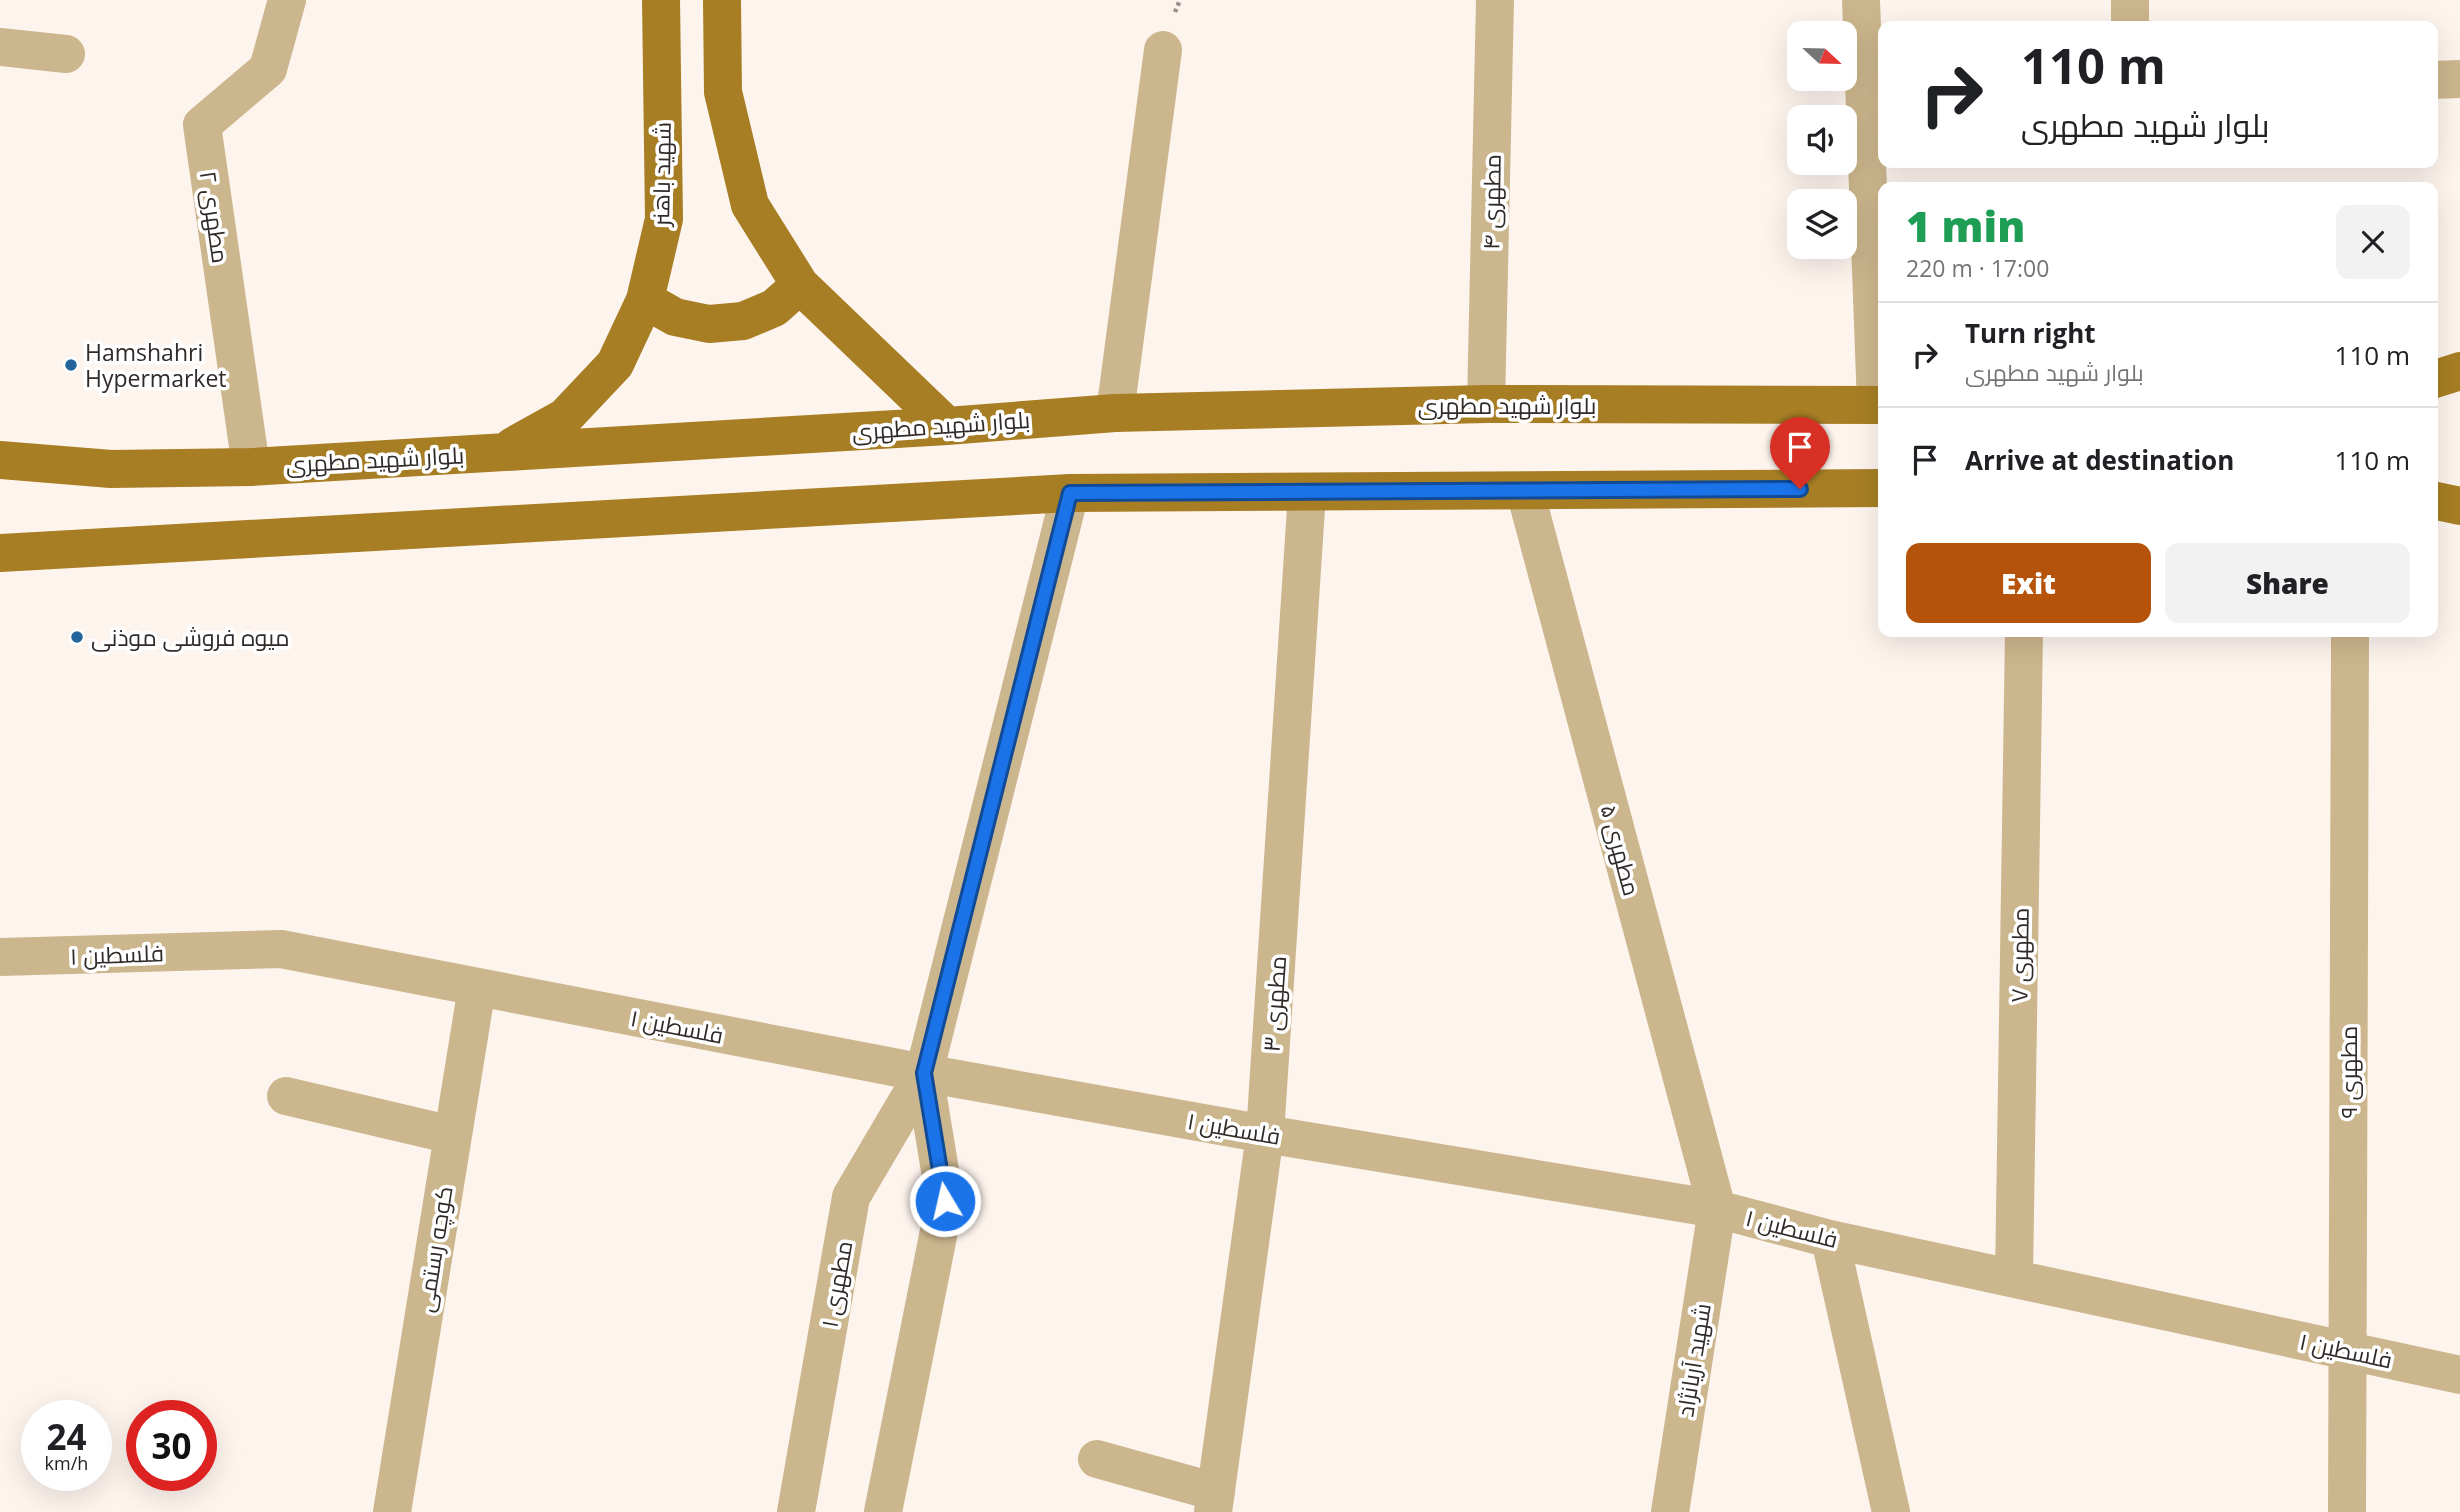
<!DOCTYPE html>
<meta charset="utf-8">
<style>
:root{--surface:#fff;--page:#f2f2f2;--text:#202124;--muted:#757577;--line:#e0e0e0;--accent:#b45309}
body{margin:0;font-family:"Open Sans",Cairo,sans-serif;background:var(--page);color:var(--text);height:100vh;display:flex;flex-direction:column;font-size:26px;white-space:nowrap}
*{box-sizing:border-box;margin:0}
p{font-size:23px;color:var(--muted)}
.icon{flex:none;width:38px;height:38px;fill:none;stroke:currentColor;stroke-width:2;stroke-linecap:round;stroke-linejoin:round}
.map{position:relative;flex:1;overflow:hidden}
.drawer{position:absolute;left:1878px;top:182px;width:560px;height:455px;display:flex;flex-direction:column;background:var(--surface);border-radius:14px;box-shadow:0 7px 28px #0002}
.drawer>*{flex:none}
.guide{position:absolute;left:1878px;top:21px;width:560px;height:147px;border-radius:14px;box-shadow:0 7px 28px #0002;background:#fff;color:var(--text);overflow:hidden}
.needle{width:46px;rotate:112deg}
.fabs{position:absolute;left:1787px;top:21px;display:grid;gap:14px}
.fabs a{display:grid;place-items:center;width:70px;height:70px;border-radius:14px;background:var(--surface);box-shadow:0 7px 28px #0002;font-size:35px}
.speed{position:absolute;left:21px;top:1400px;display:flex;gap:14px;font-size:35px;font-weight:700;text-align:center}
.speed>*{display:grid;place-content:center;width:91px;height:91px;border-radius:50%;background:var(--surface);box-shadow:0 7px 28px #0002;line-height:1}
.speed small{font-size:18px;font-weight:400}
.speed .limit{border:10px solid #d22;background:#fff;color:#111}
.pin{position:absolute;display:grid;place-items:center;width:60px;height:60px;color:#fff;margin:-72px -30px;border-radius:50% 50% 50% 0;rotate:-45deg;box-shadow:0 0 7px #0007}
.pin .icon{rotate:45deg}
.me{position:absolute;width:77px;margin:-38px;rotate:351deg;stroke-linejoin:round;filter:drop-shadow(0 0 5px #0008)}
.turn{display:flex;align-items:center;gap:24px;height:147px;padding:0 28px;font-size:32px}
.turn .icon{width:91px;height:91px;stroke-width:2.5}
.turn b{display:block;font-size:49px;line-height:60px}
.round{display:grid;place-items:center;flex:none;width:74px;height:74px;border-radius:14px;background:var(--page)}
.head{display:flex;align-items:center;justify-content:space-between;height:119px;padding:0 28px}
h1{font-size:42px;font-weight:800;line-height:52px;color:#1e9e55}
.primary-button{display:flex;gap:14px;margin-top:auto;padding:14px 28px}
.primary-button a{flex:1;height:80px;border-radius:14px;background:var(--accent);color:#fff;font-size:28px;font-weight:800;line-height:80px;text-align:center}
.primary-button a+a{background:var(--page);color:var(--text)}
ul{padding:0;list-style:none}
li{display:flex;align-items:center;gap:21px;height:105px;padding:0 28px;border-top:2px solid var(--line)}
li div{flex:1}
li b{display:block;font-size:26px}
li em{font-style:normal}
.map>svg:first-child{display:block}
.lines{fill:none;stroke-linecap:round;stroke-linejoin:round}
.path{stroke:#968f8b;stroke-width:4.5;stroke-dasharray:3.5 3.5;stroke-linecap:butt}
.minor{stroke:#ccb68d;stroke-width:38}
.major{stroke:#a77e24;stroke-width:38}
.route-casing{stroke:#114b97;stroke-width:18}
.route{stroke:#1a73e8;stroke-width:12}
.poi-dot{fill:#23659a;stroke:#fff;stroke-width:2.5}
.labels{text-anchor:middle;dominant-baseline:central;stroke-width:7;stroke-linejoin:round;paint-order:stroke}
.street-label{font-size:23px;fill:#302b29;stroke:#fff}
.poi-label{font-size:23px;fill:#302b29;stroke:#fff;text-anchor:start}
</style>
<div class="map">
<svg width="2460" height="1512" viewBox="0 0 2460 1512">
<rect width="100%" height="100%" fill="#fef4ee"/>
<g class="lines">
<path class="path" d="M1175,12L1180,0"/>
<path class="minor" d="M1861,0L1876,405
M2130,0V26
M0,47L66,54
M2432,80L2460,79
M1486,404L1495,0
M1115,413L1163,50
M251,467L202,125L268,69L287,0
M1525,491L1717,1209L1670,1512
M0,957L281,949L924,1073L1265,1134L1717,1209L1830,1239L2460,1375
M286,1096L452,1135
M1830,1239L1891,1512
M2014,1278L2024,632
M1097,1459L1216,1492
M392,1512L477,987
M796,1512L851,1197L924,1073L1070,493
M883,1512L945,1201L924,1073
M1213,1512L1265,1134L1307,493
M2347,1512L2350,632"/>
<path class="major" d="M722,0L723,92L750,205L800,285L947,426
M645,300L675,317L709,324L743,321L774,308L800,285
M2432,380L2460,371
M513,446L565,417L615,364L645,300L664,219L661,0
M0,460L111,469L251,467L947,426L1115,413L1486,404L1883,405
M2432,500L2460,506
M0,553L1070,493L1883,488"/>
</g>
<g class="lines">
<g class="route-casing">
<path id="route" d="M945,1201L924,1073L1070,493L1800,489"/>
</g>
<use href="#route" class="route"/>
</g>
<g class="poi-dot">
<circle cx="71" cy="365" r="7"/>
<circle cx="77" cy="637" r="7"/>
</g>
<g class="labels">
<g class="street-label">
<text transform="translate(661 174) rotate(-89)">شهید باهنر</text>
<text transform="translate(1491 202) rotate(-89)">مطهری ۴</text>
<text transform="translate(215 217) rotate(82)">مطهری ۲</text>
<text x="1507" y="405">بلوار شهید مطهری</text>
<text transform="translate(941 425) rotate(-4)">بلوار شهید مطهری</text>
<text transform="translate(375 459) rotate(-3)">بلوار شهید مطهری</text>
<text transform="translate(1621 850) rotate(75)">مطهری ۵</text>
<text transform="translate(117 954) rotate(-2)">فلسطین ۱</text>
<text transform="translate(2019 955) rotate(-89)">مطهری ۷</text>
<text transform="translate(1274 1004) rotate(-86)">مطهری ۳</text>
<text transform="translate(677 1026) rotate(11)">فلسطین ۱</text>
<text transform="translate(2348 1072) rotate(-90)">مطهری ۹</text>
<text transform="translate(1234 1128) rotate(10)">فلسطین ۱</text>
<text transform="translate(1792 1228) rotate(14)">فلسطین ۱</text>
<text transform="translate(434 1249) rotate(-81)">کوچه رستمی</text>
<text transform="translate(836 1284) rotate(-80)">مطهری ۱</text>
<text transform="translate(2346 1350) rotate(12)">فلسطین ۱</text>
<text transform="translate(1693 1360) rotate(-81)">شهید آریانژاد</text>
</g>
<g class="poi-label">
<text x="85" y="352">Hamshahri<tspan x="85" dy="26">Hypermarket</tspan></text>
<text x="91" y="637">میوه فروشی موذنی</text>
</g>
</g>
</svg>
<div class="fabs">
<a><svg class="needle" viewBox="-14 -14 28 28"><path d="M0-13l5 13h-10z" fill="#e53935"/><path d="M0 13l5-13h-10z" fill="#757577"/></svg></a>
<a><svg class="icon" aria-label="sound" viewBox="0 0 24 24"><path d="M4 9h4l5-4v14l-5-4H4zM17 9q2 3 0 6"/></svg></a>
<a><svg class="icon" aria-label="layers" viewBox="0 0 24 24"><path d="M12 4l9 5-9 5-9-5zM3 14l9 5 9-5"/></svg></a>
</div>
<div class="speed"><div>24<small>km/h</small></div><div class="limit">30</div></div>
<div class="pin" style="left:1800px;top:489px;background:#d93025"><svg class="icon" aria-label="arrive" viewBox="0 0 24 24"><path d="M6 21V4h12l-3 4 3 4H6"/></svg></div>
<svg class="me" style="left:945px;top:1201px" viewBox="-20 -20 40 40"><circle r="17" fill="#1a73e8" stroke="#fff" stroke-width="3"/><path d="M0-11L8 9 0 5-8 9z" fill="#fff"/></svg>
<div class="guide">
<div class="turn"><svg class="icon" aria-label="right" viewBox="0 0 24 24"><path d="M7 20v-9h11M14 6l5 5-5 5"/></svg><div><b>110 m</b>بلوار شهید مطهری</div></div>
</div>
<section class="drawer">
<div class="head"><div><h1>1 min</h1><p>220 m · 17:00</p></div><a class="round"><svg class="icon" aria-label="close" viewBox="0 0 24 24"><path d="M6 6l12 12M18 6L6 18"/></svg></a></div>
<ul>
<li><svg class="icon" aria-label="right" viewBox="0 0 24 24"><path d="M7 20v-9h11M14 6l5 5-5 5"/></svg><div><b>Turn right</b><p>بلوار شهید مطهری</p></div><em>110 m</em></li>
<li><svg class="icon" aria-label="arrive" viewBox="0 0 24 24"><path d="M6 21V4h12l-3 4 3 4H6"/></svg><div><b>Arrive at destination</b></div><em>110 m</em></li>
</ul>
<div class="primary-button"><a>Exit</a><a>Share</a></div>
</section>
</div>
